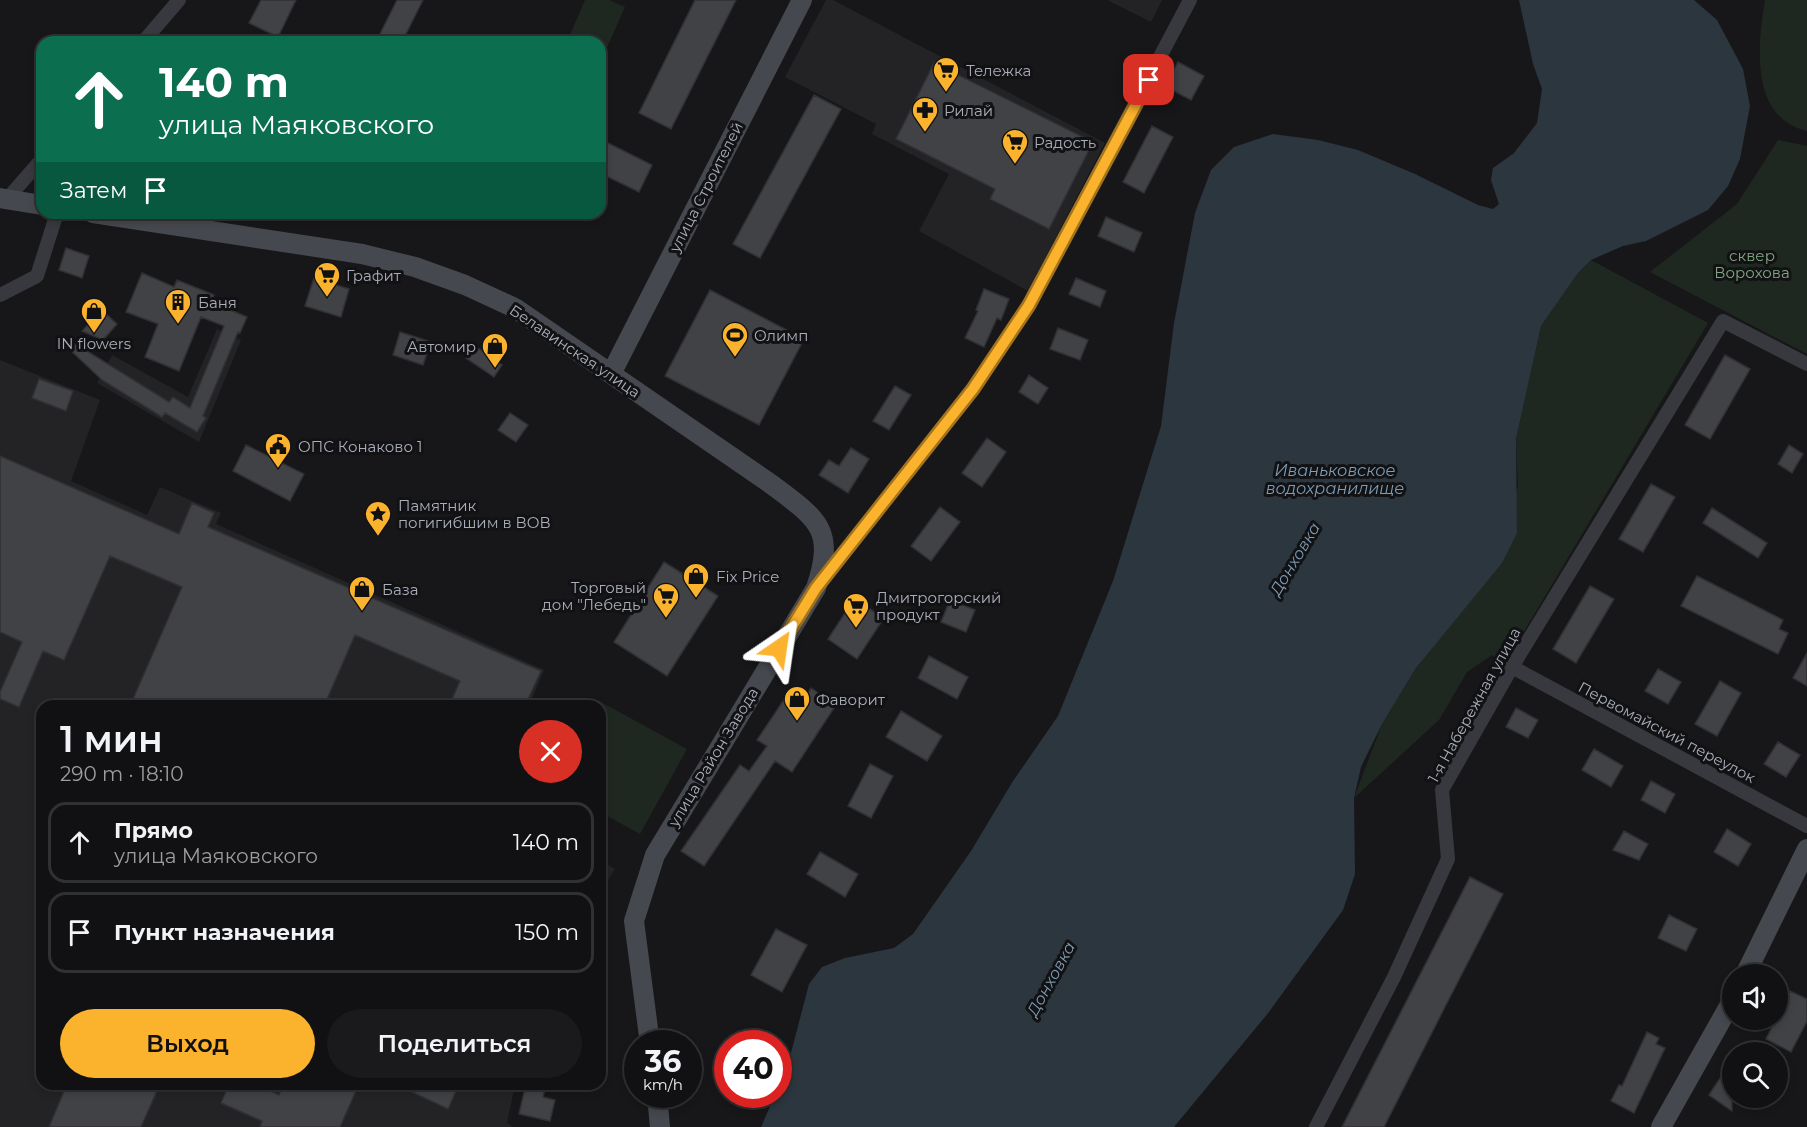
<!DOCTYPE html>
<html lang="ru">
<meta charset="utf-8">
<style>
:root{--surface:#111113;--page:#1a1a1c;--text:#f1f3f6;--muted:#9c9da0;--line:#303133;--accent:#fbb22d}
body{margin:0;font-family:Montserrat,sans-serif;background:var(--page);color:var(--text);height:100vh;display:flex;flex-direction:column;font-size:22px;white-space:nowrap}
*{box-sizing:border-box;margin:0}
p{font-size:20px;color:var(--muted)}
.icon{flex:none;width:33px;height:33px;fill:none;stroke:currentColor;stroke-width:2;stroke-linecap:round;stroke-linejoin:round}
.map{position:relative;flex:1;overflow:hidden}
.side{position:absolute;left:36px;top:700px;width:570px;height:390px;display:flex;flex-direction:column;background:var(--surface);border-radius:18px;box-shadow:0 3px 9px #0003,0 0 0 2px var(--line)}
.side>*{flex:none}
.guide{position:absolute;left:36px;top:36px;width:570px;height:183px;border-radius:18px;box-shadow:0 3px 9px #0003,0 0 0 2px var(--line);background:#0b6e4f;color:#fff;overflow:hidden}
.controls{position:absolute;left:1722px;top:964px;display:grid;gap:12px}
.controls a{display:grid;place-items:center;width:66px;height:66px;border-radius:50%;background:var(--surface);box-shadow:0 3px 9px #0003,0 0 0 2px var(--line);font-size:30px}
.speed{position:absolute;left:624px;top:1030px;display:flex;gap:12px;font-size:30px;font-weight:700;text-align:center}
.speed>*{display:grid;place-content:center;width:78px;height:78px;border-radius:50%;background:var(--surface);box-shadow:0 3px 9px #0003,0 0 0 2px var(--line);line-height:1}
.speed small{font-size:15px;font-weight:400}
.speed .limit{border:9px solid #d22;background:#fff;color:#111}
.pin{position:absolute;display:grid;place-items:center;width:51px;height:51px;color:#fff;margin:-26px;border-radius:12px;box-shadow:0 3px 9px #0006}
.me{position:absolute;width:66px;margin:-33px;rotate:32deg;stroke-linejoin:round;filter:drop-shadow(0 0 4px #0008)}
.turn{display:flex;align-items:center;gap:21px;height:126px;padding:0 24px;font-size:27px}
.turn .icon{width:78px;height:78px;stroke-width:2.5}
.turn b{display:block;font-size:42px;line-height:51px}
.then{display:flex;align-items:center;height:57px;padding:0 24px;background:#0003;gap:12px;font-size:22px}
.round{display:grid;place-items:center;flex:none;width:63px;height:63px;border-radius:32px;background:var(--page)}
.headline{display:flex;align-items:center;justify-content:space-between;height:102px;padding:0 24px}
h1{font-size:36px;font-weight:600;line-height:45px}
.cta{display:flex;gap:12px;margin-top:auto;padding:12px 24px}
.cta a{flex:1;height:69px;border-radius:36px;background:var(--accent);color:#111;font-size:24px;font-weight:600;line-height:69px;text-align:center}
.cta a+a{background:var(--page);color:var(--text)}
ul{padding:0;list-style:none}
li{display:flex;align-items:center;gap:18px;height:81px;margin:0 12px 9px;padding:0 12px;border:3px solid var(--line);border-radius:18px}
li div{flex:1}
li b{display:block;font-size:22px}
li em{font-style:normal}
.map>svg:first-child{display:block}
.built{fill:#232326}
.green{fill:#1f2820}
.water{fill:#2c363e}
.building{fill:#414246;stroke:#313135;stroke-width:1.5}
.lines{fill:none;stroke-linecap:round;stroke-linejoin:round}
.street{stroke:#38393e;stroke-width:14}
.secondary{stroke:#46484f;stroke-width:20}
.route-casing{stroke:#a3741d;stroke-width:15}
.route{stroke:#fbb22d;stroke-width:10}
.labels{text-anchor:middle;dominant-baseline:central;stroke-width:6;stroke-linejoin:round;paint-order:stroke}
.poi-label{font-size:15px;fill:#a9aeba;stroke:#121214;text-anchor:start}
.street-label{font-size:15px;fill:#a9aeba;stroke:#121214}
.park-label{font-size:15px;fill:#7fa680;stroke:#121214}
.water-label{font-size:16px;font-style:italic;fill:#7e9db6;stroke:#121214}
</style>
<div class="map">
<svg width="1807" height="1127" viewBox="0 0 1807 1127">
<rect width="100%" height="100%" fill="#171719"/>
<path class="built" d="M826,0H833L1105,143L1028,291L919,231L949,174L872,134L876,124L785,77Z
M1107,0H1162L1151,22Z
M217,329L241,340L199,442L97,383L112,355L188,397Z
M0,360L100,400L71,481L147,515L160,487L221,513L216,524L544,670L529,706H42V1084L515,1085L507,1123L513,1127H0Z
M600,860L615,869L600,893Z"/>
<path class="green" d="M585,0H609L625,7L600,63V42H567Z
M1765,0H1807V131C1749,117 1758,44 1765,0Z
M1778,140L1807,146V354L1650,272L1737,204Z
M1591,260L1708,323L1504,665L1492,655L1467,672L1439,720L1354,798L1382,724L1416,668L1451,624L1518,487L1516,439L1541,326L1578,273Z
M599,701L687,749L640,834L600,812V706H597Z"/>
<path class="water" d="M1519,0H1694L1717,20L1743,69L1750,106L1740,159L1728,186L1708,210L1646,241L1623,246L1591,260L1578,273L1541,326L1516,439L1517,533L1502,563L1416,668L1382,724L1361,767L1354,798L1355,874L1343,910L1269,1012L1174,1127H761L775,1095H778L779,1087L787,1068L809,984L822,967L845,958L894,948L913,934L971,851L1013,781L1058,716L1113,581L1161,426L1174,323L1195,213L1211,170L1234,147L1273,134L1318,140L1358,150L1415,174L1478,205L1493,209L1499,204L1491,180L1493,168L1514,153L1537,123L1542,89L1533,64Z"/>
<path class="building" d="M261,0H296L278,37L249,23Z
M397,0H423L402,42H376Z
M695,0H736L671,129L639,113Z
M1178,62L1204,76L1191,100L1164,86Z
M934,63L1093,142L1049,229L990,199L995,189L896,139Z
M814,95L841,109L760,258L733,244Z
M1152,126L1173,137L1144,193L1123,182Z
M600,139L652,165L639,192L600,173Z
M1106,217L1142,233L1134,252L1098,236Z
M66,248L89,256L82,278L59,270Z
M142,273L174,287L177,280L214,295L211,302L247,317L240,333L238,332L203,416L206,418L197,432L165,413L162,417L102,380L67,347L71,341L169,402L173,397L190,408L224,326L201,317L179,371L145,357L158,324L126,312Z
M314,278L349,289L341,317L305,306Z
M1076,278L1106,291L1100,307L1069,294Z
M984,289L1009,299L1001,320L997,318L984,347L965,338L978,311L976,310Z
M710,290L804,339L759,425L665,376Z
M102,310L117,324L103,340L82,331Z
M1058,328L1088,340L1080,360L1050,349Z
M400,332L431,342L423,365L393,355Z
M475,346L502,365L494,377L466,358Z
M1725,355L1750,369L1710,439L1685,425Z
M1029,375L1048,388L1038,404L1019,392Z
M39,379L73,391L66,411L32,398Z
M895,386L911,395L889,430L873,421Z
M510,413L528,425L516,442L498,430Z
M987,438L1006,452L982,487L962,473Z
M246,445L304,474L290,501L233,471Z
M1789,445L1803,454L1792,473L1778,464Z
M851,448L869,459L848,493L819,475L829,460L839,466Z
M0,456L179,534L192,503L214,513L208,527L541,671L525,706H449L460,681L355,635L324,706H130L182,587L110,556L64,660L43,651L19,707L0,699V692L22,642L0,632Z
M1651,484L1675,497L1643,552L1619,539Z
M940,507L960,522L931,561L911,546Z
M1712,508L1767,543L1758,558L1703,523Z
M664,562L718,596L667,676L614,642Z
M1697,576L1783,620L1779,629L1788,633L1778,654L1681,606Z
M1590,586L1614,599L1576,663L1553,649Z
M854,599L884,618L857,659L828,639Z
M950,600L975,610L966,632L941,622Z
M1807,653V686L1793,678Z
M929,656L968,677L957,699L918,678Z
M1658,669L1681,682L1668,704L1645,691Z
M1720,681L1741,693L1717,736L1695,724Z
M811,688L836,705L792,772L775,761L704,866L681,851L740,765L749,771L767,746L757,740L791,689L805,698Z
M1516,708L1538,720L1528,738L1506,727Z
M901,711L942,736L927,761L886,737Z
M1778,742L1800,755L1786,777L1764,764Z
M1594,749L1623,766L1611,787L1582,770Z
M870,764L893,776L871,818L848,806Z
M1651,781L1675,794L1665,813L1641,800Z
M1727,829L1751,844L1738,866L1714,852Z
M1624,831L1648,844L1639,860L1613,850Z
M820,852L858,874L845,897L807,874Z
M1470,877L1503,894L1447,1003L1384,1127H1342Z
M1669,915L1697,929L1686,951L1658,938Z
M776,929L807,945L782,992L751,975Z
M1790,991L1807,999V1021L1791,1052L1766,1039Z
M1647,1032L1659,1038L1656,1044L1665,1048L1634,1113L1611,1101L1619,1085L1622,1086Z
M1722,1075L1732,1082V1111L1709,1095Z
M67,1084H160L141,1127H49Z
M229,1084H256L279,1095L283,1084H359L340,1127H260L262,1121L221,1103Z
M395,1084H459L448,1109Z
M526,1084H546L543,1097L555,1100L550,1121L519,1114Z"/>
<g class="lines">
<path class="street" d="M143,42L179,0
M7,199L42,159
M0,295L37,276L57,213
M821,582L973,389L1029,305L1190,0
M1512,667L1807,826
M1316,1127L1394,977L1448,859L1442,790L1512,667L1723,321L1807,364"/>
<path class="secondary" d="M0,198L42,205
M93,213L362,254L415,267L465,285L515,308L771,484C817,519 836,528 816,588L655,855L634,921L650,1044
M611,374L802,0
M1745,975L1807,849
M657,1095L660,1127
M1661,1127L1732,1001"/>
</g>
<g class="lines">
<g class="route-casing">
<path id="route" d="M779,648L816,588L973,389L1029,305L1149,80"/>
</g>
<use href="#route" class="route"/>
</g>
<defs>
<g id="supermarket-pin" transform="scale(1.35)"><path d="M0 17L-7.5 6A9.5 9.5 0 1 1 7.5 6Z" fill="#fbb22d" stroke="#121214"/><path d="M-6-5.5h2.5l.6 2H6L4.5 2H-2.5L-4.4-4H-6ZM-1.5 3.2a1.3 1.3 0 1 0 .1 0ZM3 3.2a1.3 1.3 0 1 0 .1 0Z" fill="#111"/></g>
<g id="pharmacy-pin" transform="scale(1.35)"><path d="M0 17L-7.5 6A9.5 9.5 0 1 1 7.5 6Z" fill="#fbb22d" stroke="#121214"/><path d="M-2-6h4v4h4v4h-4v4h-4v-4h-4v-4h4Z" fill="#111"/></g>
<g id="building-pin" transform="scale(1.35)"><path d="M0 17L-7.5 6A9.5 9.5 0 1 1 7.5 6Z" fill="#fbb22d" stroke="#121214"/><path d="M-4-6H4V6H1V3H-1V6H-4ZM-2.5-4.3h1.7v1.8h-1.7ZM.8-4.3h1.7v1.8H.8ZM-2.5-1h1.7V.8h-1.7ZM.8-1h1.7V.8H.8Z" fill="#111"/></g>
<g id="shop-pin" transform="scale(1.35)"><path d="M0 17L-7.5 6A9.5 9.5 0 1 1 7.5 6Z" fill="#fbb22d" stroke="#121214"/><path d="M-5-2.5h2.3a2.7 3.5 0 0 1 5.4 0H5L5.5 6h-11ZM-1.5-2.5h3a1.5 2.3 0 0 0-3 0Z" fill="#111"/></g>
<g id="stadium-pin" transform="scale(1.35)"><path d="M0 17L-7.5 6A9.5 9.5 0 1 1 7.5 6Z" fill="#fbb22d" stroke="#121214"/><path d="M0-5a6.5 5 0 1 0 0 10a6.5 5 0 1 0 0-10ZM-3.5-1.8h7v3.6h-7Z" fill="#111"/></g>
<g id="civic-pin" transform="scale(1.35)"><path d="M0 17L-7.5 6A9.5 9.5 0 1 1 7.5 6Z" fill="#fbb22d" stroke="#121214"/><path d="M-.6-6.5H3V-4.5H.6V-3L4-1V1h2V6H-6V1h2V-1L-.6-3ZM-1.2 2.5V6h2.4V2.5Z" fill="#111"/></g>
<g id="sight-pin" transform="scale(1.35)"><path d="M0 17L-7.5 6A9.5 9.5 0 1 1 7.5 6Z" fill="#fbb22d" stroke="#121214"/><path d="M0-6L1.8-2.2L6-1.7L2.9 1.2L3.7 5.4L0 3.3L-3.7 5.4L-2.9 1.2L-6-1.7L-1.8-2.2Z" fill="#111"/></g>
</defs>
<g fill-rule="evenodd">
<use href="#supermarket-pin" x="946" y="70"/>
<use href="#pharmacy-pin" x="925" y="110"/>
<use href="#supermarket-pin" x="1015" y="142"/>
<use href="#supermarket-pin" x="327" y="275"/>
<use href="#building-pin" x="178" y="302"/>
<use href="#shop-pin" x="94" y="311"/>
<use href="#stadium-pin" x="735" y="335"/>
<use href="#shop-pin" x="495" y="346"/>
<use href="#civic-pin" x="278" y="446"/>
<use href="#sight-pin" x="378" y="514"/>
<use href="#shop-pin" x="696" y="576"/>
<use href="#shop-pin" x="362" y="589"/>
<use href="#supermarket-pin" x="666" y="596"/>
<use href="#supermarket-pin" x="856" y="606"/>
<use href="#shop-pin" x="797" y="699"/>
</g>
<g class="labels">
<g class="poi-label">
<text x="966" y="70">Тележка</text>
<text x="944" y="110">Рилай</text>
<text x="1034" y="142">Радость</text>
<text x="346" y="275">Графит</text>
<text x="198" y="302">Баня</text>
<text x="754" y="335">Олимп</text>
<text x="94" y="343" text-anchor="middle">IN flowers</text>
<text x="476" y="346" text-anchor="end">Автомир</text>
<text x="298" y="446">ОПС Конаково 1</text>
<text x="398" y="505">Памятник<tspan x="398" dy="17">погигибшим в ВОВ</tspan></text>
<text x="716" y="576">Fix Price</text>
<text x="646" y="587" text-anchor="end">Торговый<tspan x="646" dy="17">дом "Лебедь"</tspan></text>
<text x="382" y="589">База</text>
<text x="876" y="597">Дмитрогорский<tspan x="876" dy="17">продукт</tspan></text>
<text x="816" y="699">Фаворит</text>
</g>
<g class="street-label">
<text transform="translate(706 187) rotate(-63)">улица Строителей</text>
<text transform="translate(575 351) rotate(34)">Белавинская улица</text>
<text transform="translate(1474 705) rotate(-61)">1-я Набережная улица</text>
<text transform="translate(1667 732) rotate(28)">Первомайский переулок</text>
<text transform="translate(713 757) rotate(-59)">улица Район Завода</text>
</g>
<g class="park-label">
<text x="1752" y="255">сквер<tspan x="1752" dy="17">Ворохова</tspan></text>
</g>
<g class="water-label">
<text x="1335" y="470">Иваньковское<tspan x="1335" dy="18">водохранилище</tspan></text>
<text transform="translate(1295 559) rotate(-59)">Донховка</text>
<text transform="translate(1051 979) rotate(-61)">Донховка</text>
</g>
</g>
</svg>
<div class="controls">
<a><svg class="icon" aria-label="sound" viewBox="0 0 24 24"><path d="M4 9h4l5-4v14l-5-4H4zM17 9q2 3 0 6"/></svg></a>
<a><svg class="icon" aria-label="search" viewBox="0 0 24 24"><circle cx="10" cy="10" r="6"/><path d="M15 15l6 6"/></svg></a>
</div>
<div class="speed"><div>36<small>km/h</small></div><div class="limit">40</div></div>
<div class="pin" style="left:1149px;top:80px;background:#d93025"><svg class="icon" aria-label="arrive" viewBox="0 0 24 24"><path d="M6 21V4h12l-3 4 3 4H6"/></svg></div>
<svg class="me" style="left:779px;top:648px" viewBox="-20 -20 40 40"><path d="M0-17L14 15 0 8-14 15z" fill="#fbb22d" stroke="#fff" stroke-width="4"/></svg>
<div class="guide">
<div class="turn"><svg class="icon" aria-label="ahead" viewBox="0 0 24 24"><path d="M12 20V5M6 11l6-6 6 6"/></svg><div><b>140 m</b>улица Маяковского</div></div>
<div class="then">Затем<svg class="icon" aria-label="arrive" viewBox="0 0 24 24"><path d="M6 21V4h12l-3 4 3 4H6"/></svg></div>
</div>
<section class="side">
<div class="headline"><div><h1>1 мин</h1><p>290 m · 18:10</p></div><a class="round" style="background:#d93025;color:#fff"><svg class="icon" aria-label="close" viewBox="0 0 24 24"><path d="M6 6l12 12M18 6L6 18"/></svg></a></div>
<ul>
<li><svg class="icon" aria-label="ahead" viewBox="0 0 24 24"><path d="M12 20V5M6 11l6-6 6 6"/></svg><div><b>Прямо</b><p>улица Маяковского</p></div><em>140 m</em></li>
<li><svg class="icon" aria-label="arrive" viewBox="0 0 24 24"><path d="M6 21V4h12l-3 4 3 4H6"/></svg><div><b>Пункт назначения</b></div><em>150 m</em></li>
</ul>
<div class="cta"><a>Выход</a><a>Поделиться</a></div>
</section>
</div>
